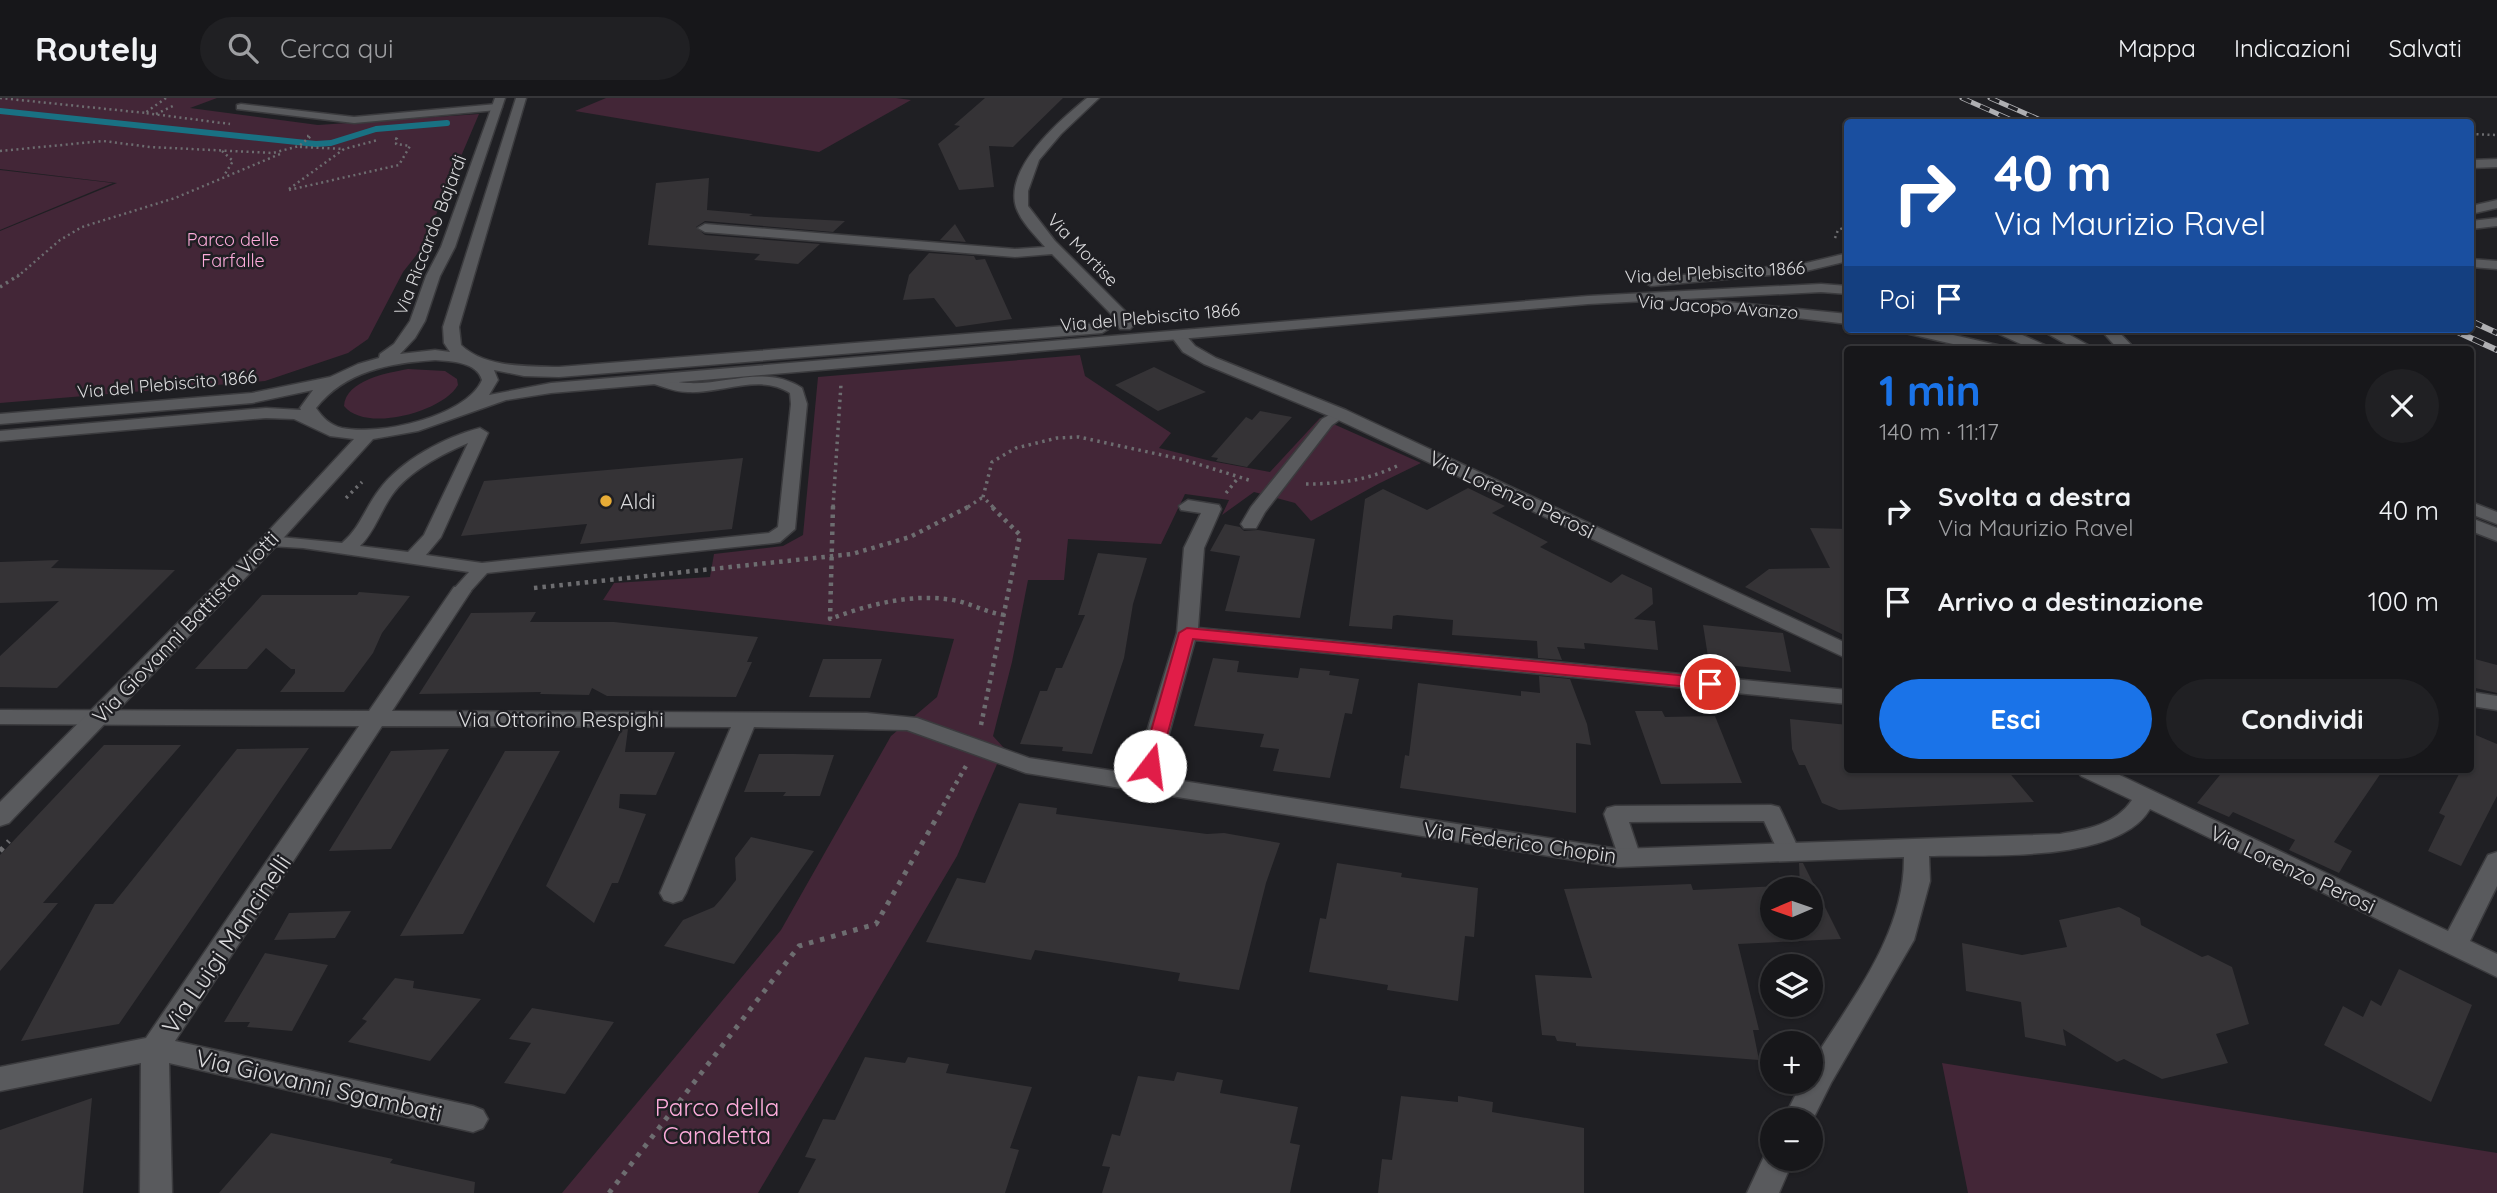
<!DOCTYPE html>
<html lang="it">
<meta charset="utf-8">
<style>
:root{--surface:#17171a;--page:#202023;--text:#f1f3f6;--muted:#9e9fa2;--line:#363639;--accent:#1a73e8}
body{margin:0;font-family:Quicksand,sans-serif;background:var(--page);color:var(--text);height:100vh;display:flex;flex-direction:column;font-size:26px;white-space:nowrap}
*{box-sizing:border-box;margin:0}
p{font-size:23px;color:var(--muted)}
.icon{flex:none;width:38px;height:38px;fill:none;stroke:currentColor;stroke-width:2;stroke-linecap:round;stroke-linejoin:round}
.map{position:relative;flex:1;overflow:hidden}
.panel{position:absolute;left:1844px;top:248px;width:630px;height:427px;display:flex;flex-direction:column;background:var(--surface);border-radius:7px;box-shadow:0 2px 5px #0004,0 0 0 2px var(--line)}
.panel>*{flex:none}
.guide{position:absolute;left:1844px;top:21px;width:630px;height:214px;border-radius:7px;box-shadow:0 2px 5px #0004,0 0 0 2px var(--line);background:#1a4fa0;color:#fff;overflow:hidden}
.needle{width:46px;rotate:268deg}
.tools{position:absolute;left:1760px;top:779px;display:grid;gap:14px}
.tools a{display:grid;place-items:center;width:63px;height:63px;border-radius:50%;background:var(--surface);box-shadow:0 2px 5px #0004,0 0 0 2px var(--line);font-size:35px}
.pin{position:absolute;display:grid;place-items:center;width:60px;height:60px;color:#fff;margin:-30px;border:4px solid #fff;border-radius:50%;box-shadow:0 2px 7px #0007}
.me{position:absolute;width:77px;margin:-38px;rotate:15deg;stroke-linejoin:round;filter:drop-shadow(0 0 5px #0008)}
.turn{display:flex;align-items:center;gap:24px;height:147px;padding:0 35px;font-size:32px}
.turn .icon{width:91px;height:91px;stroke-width:2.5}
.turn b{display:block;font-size:49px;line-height:60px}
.then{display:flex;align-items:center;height:66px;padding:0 35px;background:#0003;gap:14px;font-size:26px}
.round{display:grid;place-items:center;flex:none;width:74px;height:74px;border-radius:37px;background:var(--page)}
.summary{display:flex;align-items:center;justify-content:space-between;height:119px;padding:0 35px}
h1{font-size:42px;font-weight:700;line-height:52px;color:var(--accent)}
.button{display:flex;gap:14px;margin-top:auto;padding:14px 35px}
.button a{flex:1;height:80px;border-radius:42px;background:var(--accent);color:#fff;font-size:28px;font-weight:700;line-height:80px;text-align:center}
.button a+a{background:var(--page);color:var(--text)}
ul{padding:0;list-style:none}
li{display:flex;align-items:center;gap:21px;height:91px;padding:0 35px}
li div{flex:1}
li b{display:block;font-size:26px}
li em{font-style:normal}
header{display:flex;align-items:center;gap:42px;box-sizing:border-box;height:98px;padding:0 35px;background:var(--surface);border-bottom:2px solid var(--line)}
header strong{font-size:33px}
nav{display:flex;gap:38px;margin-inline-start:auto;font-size:24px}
.search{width:490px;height:63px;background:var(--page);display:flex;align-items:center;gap:18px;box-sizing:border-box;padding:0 24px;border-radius:38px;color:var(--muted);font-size:26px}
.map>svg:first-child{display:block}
.green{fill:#432637}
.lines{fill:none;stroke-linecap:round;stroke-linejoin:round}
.stream{stroke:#197183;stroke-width:6}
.building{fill:#353336;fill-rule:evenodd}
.lane-casing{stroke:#3b3b3e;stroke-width:3}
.street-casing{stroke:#3b3b3e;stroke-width:3}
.secondary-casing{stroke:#3b3b3e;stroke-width:3}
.path-far3{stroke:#6d6d70;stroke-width:2.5;stroke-dasharray:2 3.5;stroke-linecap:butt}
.path-far2{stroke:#6d6d70;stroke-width:3.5;stroke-dasharray:2.5 4.5;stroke-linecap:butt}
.path-far1{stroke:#6d6d70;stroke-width:4.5;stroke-dasharray:3.5 5;stroke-linecap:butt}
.path{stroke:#6d6d70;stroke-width:5;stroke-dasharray:4.5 7;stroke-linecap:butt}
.lane{fill:#595a5d;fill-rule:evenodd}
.street{fill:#595a5d;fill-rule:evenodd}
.secondary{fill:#595a5d;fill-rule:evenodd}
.rail-far1-casing{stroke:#afafb2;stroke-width:5}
.rail-casing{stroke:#afafb2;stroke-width:6}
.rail-far1{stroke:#1f1f23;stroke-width:3.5;stroke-dasharray:10;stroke-linecap:butt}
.rail{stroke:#1f1f23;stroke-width:4.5;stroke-dasharray:12;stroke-linecap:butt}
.route{fill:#e11d48;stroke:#92132f;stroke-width:2}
.poi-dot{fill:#e7ac36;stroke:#1f1f23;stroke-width:2.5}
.labels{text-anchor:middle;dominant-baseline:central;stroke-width:5;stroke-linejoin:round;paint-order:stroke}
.far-street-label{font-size:18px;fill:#dadadc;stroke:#1f1f23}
.far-park-label{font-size:18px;fill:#fcabda;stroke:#1f1f23}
.street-label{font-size:21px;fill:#dadadc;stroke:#1f1f23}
.poi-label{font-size:21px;fill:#dadadc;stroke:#1f1f23;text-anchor:start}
.near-street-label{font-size:24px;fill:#dadadc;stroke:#1f1f23}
.near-park-label{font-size:24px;fill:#fcabda;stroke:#1f1f23}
</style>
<header>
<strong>Routely</strong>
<div class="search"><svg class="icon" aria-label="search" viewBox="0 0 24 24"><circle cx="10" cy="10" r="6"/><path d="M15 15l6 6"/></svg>Cerca qui</div>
<nav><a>Mappa</a><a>Indicazioni</a><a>Salvati</a></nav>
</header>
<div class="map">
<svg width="2497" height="1095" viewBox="0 0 2497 1095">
<rect width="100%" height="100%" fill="#1f1f23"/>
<path class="green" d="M0,0H217L190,10L318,27L479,16L422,150L403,174L368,241L348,255L265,283L0,305V133L117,85L0,71Z
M606,0H896L911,2L819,54L575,13Z
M0,72L113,85L0,132Z
M1080,257L1085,278L1171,335L1159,350L1211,363L1270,374L1320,320L1421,365L1378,386L1311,423L1295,405L1254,394L1222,417L1229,402L1185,396L1161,446L1068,441L1064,482H1028L1012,564L993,638L1004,650L957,758L758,1095H562L781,832L891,638L937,599L954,541L603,502L614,485L710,479L714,456L783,448L803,437L818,279Z
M408,271L445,273L457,281L458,287C443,314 365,335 344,308C346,282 387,275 408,271Z
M1942,965L2497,1055V1095H1968Z"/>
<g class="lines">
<path class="stream" d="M0,13L316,46L331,45L376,31L447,25"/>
</g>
<path class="building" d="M985,0H1063L1013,49L989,48L994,89L959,92L938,46L960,28L954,27Z
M709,80L707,112L753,116L749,118L845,123L833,134L705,123L696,129L705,137L820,146L798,166L754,162L760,156L648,147L656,85Z
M955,126L966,144L940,142Z
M929,155L974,158L976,162L985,161L1012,221L956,229L934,200L903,202L909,177Z
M1154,269L1170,277L1206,294L1158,313L1115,287Z
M1260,313L1292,319L1247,369L1216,363L1218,360L1211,359L1246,319L1252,322Z
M743,360L732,431L580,446L587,426L461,438L484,383Z
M1468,390L1505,408L1492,415L1548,444L1540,449L1611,485L1622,476L1652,490L1653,506L1634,521L1655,523L1658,552L1584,545L1585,551L1557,549L1562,562L1538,560L1537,543L1452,537L1453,522L1397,517L1393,518L1392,531L1349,528L1365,401L1383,391L1427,412Z
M1225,426L1240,429L1244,433L1258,432L1315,441L1300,520L1225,513L1240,458L1210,453Z
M1810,430L1848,431V539L1745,489L1769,471L1830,470Z
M1098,455L1147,460L1133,506L1124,560L1092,656L1062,653L1063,649L1020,646L1040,593H1047L1056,570H1062L1085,517H1078Z
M59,462L51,470L175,472L57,590L0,589V558L59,503L0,505V464Z
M359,494L410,498L382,535L373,555L344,594H280L295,575V571H291L266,550L247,571H195L262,497H357Z
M536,514L530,524H614L758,539L747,564H752L736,599L607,598L592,590L589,597L540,596L541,594L419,596L471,515Z
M1703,527L1783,535L1791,574L1709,565Z
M1213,560L1239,563L1237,574L1298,580L1300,570L1330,573L1329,577L1359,581L1352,616L1345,615L1330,680L1273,673L1279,651L1260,649L1264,636L1194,628Z
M2471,560L2497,567V595L2471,589Z
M823,561H882L870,600L809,599Z
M1539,578L1570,581L1587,626L1591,647L1576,645V715L1400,690L1405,657L1409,658L1418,585L1521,598V593L1540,595Z
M1635,613H1662L1665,619L1715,618L1742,685L1661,686Z
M1790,621L1848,627V672H2007L2034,704L1839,712L1822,705L1805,667H1799L1792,651Z
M622,631H628L625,654H675L656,697L620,696L619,710L646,716L618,785H612L594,825L546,788Z
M2471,635L2497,646V698L2461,768L2428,753L2445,718L2439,715L2461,672H2471Z
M104,647H181L43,805H58L0,873V757Z
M309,650L119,926L21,943L95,806H113L237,651Z
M449,651L391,751L329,753L391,653Z
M505,653H560L463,836L400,838Z
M759,656H794L834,657L820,698H783L786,694H744Z
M2224,672H2383L2334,744L2352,753L2339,775L2289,752L2295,742L2233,714L2229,719L2197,705Z
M1019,705L1057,710L1056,716L1207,736L1224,735L1280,745L1266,785L1239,892L1178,883L1180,875L1035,852L1031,862L926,844L957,780L985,785Z
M751,739L814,753L734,866L664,848L683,822L714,809L722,800L736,782L735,760Z
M1337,765L1402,775L1401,779L1478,790L1474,839L1465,838L1458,903L1387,892L1388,887L1309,874L1320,820L1326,821Z
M1799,765H1803L1841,841L1738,846L1759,932H1753L1759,962L1576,948V945L1557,943L1555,938L1542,937L1535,877L1592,880L1564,791L1691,786L1693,792L1799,787L1800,791ZM1773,791H1811V830H1773Z
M2119,809L2140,820L2141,827L2202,859L2208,857L2232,869L2249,926L2216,936L2228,965L2162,981L2124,961L2117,964L2063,931L2066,948L2025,939L2021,904L1966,893L1962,845L2022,857L2067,849L2059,822Z
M351,813L335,840L274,842L289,815Z
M265,855L328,867L292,933L247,929L250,924H224Z
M2399,871L2472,907L2431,1004L2324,947L2343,908L2363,919L2371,902L2381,908Z
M395,880L414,883L413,890L481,901L430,963L348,944L367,923L362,921Z
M532,910L614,924L565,996L504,985L531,945L509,941Z
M865,959L905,965L908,959L949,966L946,975L1032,989L1010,1050L1019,1052L1005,1095H798L816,1061L805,1059L823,1021L835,1022Z
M1177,974L1223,982L1220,995L1298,1009L1290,1045L1300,1047L1290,1095H1102L1110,1069L1102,1068L1112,1036L1120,1038L1138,978L1174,983Z
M1401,998L1458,1004V998L1493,1004L1492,1014L1584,1030V1095H1378L1382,1061L1392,1062Z
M92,1000L83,1095H0V1032Z
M271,1035L393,1061L390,1065L475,1084L474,1095H219Z"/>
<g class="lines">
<g class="lane-casing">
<path id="lane" d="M241,6L354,19L497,6L502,9L497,12L354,25L237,11V7Z
M656,278C667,280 677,285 688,285C727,287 766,266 802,290L807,306L795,431L780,444L774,445L487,475L467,497L461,499L452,493L469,474L303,450L270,448L261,443L270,438L342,445C360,430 365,410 379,392C401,362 445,339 480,330L488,335L441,439L426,457L482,465L769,435L778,429L791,306L790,295C760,275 721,296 688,294C676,294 663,289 651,285L649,282ZM468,345L424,437L408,454L360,448C375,433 380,414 392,397C408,374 442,356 468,345Z
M1340,311L1348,316L1332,327L1265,414L1256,430H1244L1241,426L1251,409L1322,321Z
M1771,707L1779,709L1782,715L1800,754L1797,760L1789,762L1781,760L1764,723L1629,724L1641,760L1638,766L1630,768L1622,766L1619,760L1604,716L1607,710L1615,708Z"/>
</g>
<g class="street-casing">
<path id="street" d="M1087,0H1099L1061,36L1039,62L1028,93V108L1055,143L1125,213L1133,228L1130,231H1120L1113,218L1052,156L1015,159L705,134L698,130L705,126L1015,151L1045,149C1035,137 1021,124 1016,109C1004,70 1060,22 1087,0Z
M1179,233L1184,235L1195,248L1216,260L1346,312L1848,546V561L1334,320L1204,266L1183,254L1171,238Z
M1188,402L1219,407L1221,411L1204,450L1198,530L1848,592V606L1195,542L1157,679L1618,751L2060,736C2087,731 2115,727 2132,702L2081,678L2077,672H2109L2448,833L2488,757L2497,754V788L2470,843L2497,856V879L2150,711C2118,766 1985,756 1929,758L1930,783L1914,842L1831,985L1811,1025V1022H1783L1802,984H1811V966C1850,903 1905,837 1904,759L1618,769L1026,675L907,632L754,629L686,795L682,802L673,805L664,802L660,795L731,629L382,628L175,943L473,1008L483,1012L488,1021L483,1030L473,1034L169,965L172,1095H140L141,965L0,993V969L146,940L359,628L0,626V612L369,613L454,489H468L471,493L392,613L867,615L917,620L1029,660L1134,676L1177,535L1184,450L1201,415L1181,412L1179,408Z
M2471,594L2497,598V612L2471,608Z
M1773,1049V1060H1794L1779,1095H1747L1768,1050Z"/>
</g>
<g class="secondary-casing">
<path id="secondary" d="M495,0H505L455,149L440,178L425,223L415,240L400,256L435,252L450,254L444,245L443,229L516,0H526L459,229L461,247C485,270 527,268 559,269L1102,225L1110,230L1102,235L559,279L524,278L494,272L498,282L489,297L551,285L1588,198L1821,186L1848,188V196L1821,194L1588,206L551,295L506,302L418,333L373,341L277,447L9,725L0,728V704L263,439L354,341L330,338L294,321L266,320L0,343V333L266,310L301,312L300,310L313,292L252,305L0,326V316L252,295L330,279L358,266L379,260L380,256L394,246L410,223L426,178L441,149ZM435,262C451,263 477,264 482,282C466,319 378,338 342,330C330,327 323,320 316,310C345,273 390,265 435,262Z
M2497,61V69L2471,70V62Z
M2497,102V110L2471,116V108Z
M2497,120V128L2471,131V123Z
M1848,155V163L1802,174L1651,188L1644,184L1651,180L1802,166Z
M2471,161L2497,163V171L2471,169Z
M1718,203L1848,216V226L1713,210L1711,207L1713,204Z
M1898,231H1927L2006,249L2008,252H1979L1901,234Z
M1988,231H2009L2056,252H2034Z
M2039,231H2059L2097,252H2077Z
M2100,231H2116L2136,252H2119Z
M2471,404L2497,414V426L2471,416Z
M2471,420L2497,430V443L2471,433Z"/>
</g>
<path class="path-far3" d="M0,0L146,15
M166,0L145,15L230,26
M156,16L173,8
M2471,36L2497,37
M300,49L344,51
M0,53L103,43L150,49L273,55L299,48L311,38H307
M222,53L233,63L225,76
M289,91L344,51L378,42
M289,92L399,67L410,48L396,46L397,41L392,39
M1835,140L1838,132L1848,128
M17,179L60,142L82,129L175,100L280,56"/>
<path class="path-far2" d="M0,189L19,177
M1306,386C1339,386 1369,382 1399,367
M1226,395L1238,380
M346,400L362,384
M833,409L841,286
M968,409L983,399
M993,409L983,399L992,364L1016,350L1057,340L1079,339L1185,362L1252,383"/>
<path class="path-far1" d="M833,408L830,521C870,506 915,494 958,503C974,507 988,515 1005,517
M534,490L852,456L910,439L970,408
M981,627L1020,437L991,408
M943,708L966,668"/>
<path class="path" d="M0,753L9,743
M609,1095L799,848L876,826L944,707"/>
<use href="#lane" class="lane"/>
<use href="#street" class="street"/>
<use href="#secondary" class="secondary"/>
<g class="rail-far1-casing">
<path id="rail-far1" d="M1962,0L2016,24
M1990,0L2045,24"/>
</g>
<g class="rail-casing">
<path id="rail" d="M2471,223L2497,235
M2451,231L2497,252"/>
</g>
<use href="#rail-far1" class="rail-far1"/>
<use href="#rail" class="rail"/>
</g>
<path class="route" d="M1187,530L1710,580L1719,586L1710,591L1193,541L1159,668L1156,673H1144L1141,668L1179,535Z"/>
<circle class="poi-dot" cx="606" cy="403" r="7"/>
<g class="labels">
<g class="far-street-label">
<text transform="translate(430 137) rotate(-69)">Via Riccardo Bajardi</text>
<text transform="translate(1083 152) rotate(46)">Via Mortise</text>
<text transform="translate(1715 174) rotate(-3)">Via del Plebiscito 1866</text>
<text transform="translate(1718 209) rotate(4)">Via Jacopo Avanzo</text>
<text transform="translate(1150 219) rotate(-5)">Via del Plebiscito 1866</text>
<text transform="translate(167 286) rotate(-5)">Via del Plebiscito 1866</text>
</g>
<g class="far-park-label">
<text x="233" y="141">Parco delle<tspan x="233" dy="21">Farfalle</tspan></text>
</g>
<g class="street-label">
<text transform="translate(1512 396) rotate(25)">Via Lorenzo Perosi</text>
<text transform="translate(185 529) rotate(-46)">Via Giovanni Battista Viotti</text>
<text x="561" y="621">Via Ottorino Respighi</text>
<text transform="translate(1520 744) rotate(8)">Via Federico Chopin</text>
<text transform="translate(2293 771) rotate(25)">Via Lorenzo Perosi</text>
</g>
<g class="poi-label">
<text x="620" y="403">Aldi</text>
</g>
<g class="near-street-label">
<text transform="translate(226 846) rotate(-56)">Via Luigi Mancinelli</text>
<text transform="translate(319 987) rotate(13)">Via Giovanni Sgambati</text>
</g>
<g class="near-park-label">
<text x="717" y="1009">Parco della<tspan x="717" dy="28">Canaletta</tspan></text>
</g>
</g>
</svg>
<div class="tools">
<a><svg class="needle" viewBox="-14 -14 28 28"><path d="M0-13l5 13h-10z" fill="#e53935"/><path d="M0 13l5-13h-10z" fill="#9e9fa2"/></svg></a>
<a><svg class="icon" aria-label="layers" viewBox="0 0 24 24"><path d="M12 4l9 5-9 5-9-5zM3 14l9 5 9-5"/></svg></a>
<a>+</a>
<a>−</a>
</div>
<div class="pin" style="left:1710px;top:586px;background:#d93025"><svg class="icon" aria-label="arrive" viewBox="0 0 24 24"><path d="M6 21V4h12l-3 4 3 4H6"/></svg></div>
<svg class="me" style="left:1150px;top:668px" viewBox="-20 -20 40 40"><circle r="19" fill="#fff"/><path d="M0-13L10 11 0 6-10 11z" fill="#e11d48"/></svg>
<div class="guide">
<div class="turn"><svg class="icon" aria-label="right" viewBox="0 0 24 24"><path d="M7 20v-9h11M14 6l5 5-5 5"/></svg><div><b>40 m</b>Via Maurizio Ravel</div></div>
<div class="then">Poi<svg class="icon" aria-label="arrive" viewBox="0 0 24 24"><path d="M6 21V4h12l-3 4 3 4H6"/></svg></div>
</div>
<section class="panel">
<div class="summary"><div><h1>1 min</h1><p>140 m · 11:17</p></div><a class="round"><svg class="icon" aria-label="close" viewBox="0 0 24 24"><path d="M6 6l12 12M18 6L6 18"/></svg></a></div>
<ul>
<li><svg class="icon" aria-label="right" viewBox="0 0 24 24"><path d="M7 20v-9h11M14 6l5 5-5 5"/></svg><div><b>Svolta a destra</b><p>Via Maurizio Ravel</p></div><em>40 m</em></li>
<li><svg class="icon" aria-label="arrive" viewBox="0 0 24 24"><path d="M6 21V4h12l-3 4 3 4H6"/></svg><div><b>Arrivo a destinazione</b></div><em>100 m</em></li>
</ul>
<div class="button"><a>Esci</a><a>Condividi</a></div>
</section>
</div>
